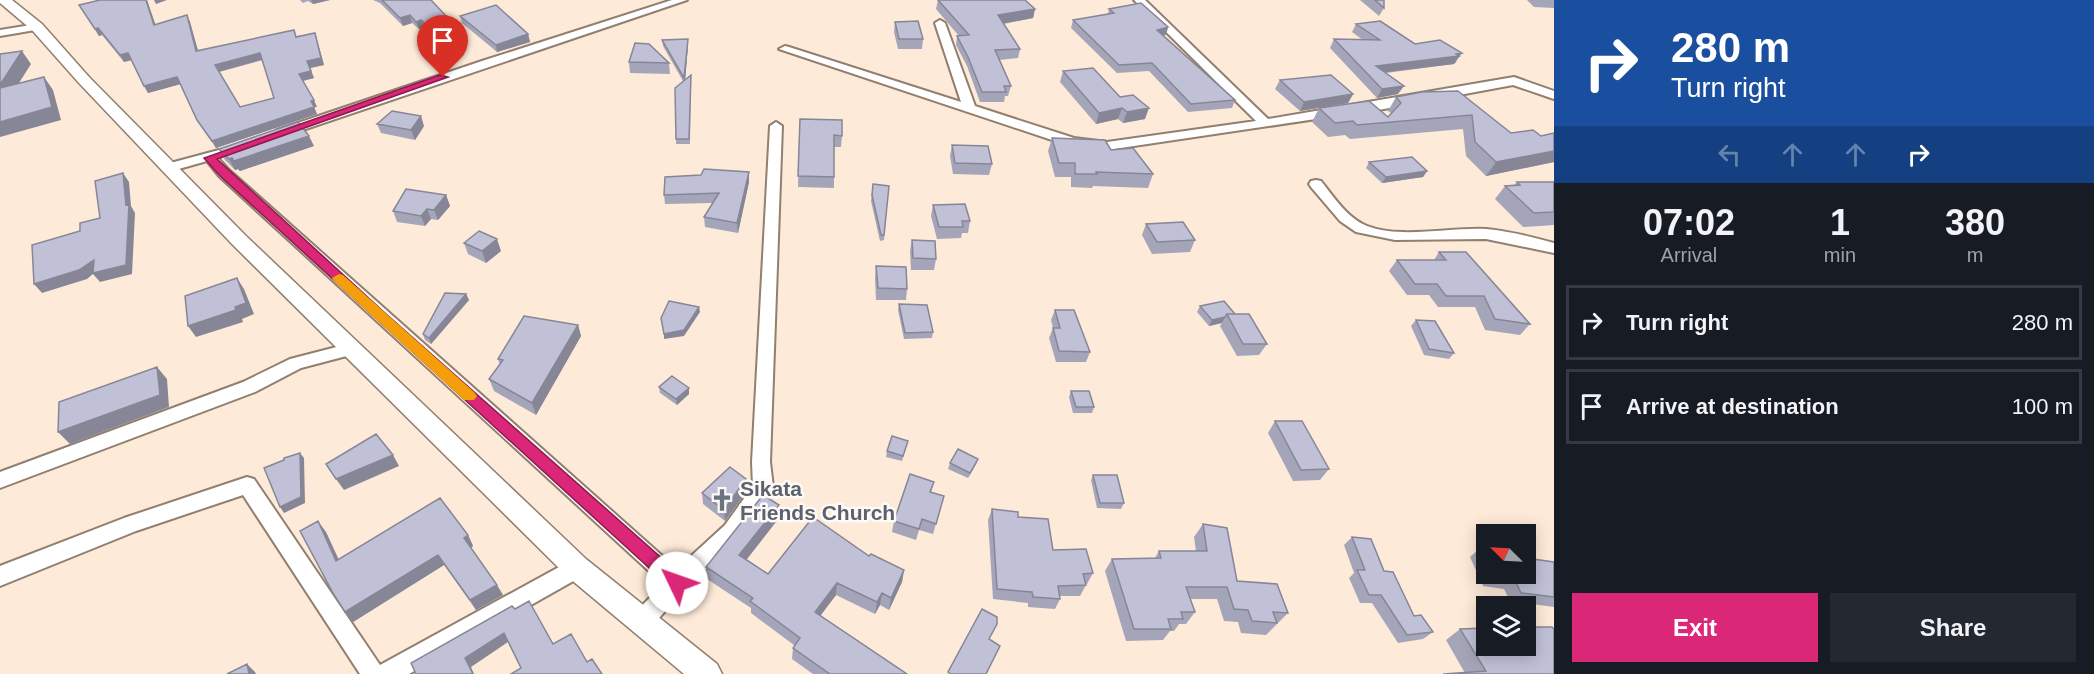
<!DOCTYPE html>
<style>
:root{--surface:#171b24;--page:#242831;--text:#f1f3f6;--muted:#9ea1a6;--line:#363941;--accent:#db2777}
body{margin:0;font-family:Arial,sans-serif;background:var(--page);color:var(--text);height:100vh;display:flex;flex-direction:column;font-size:22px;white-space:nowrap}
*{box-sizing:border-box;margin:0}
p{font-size:20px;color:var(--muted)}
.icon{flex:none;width:33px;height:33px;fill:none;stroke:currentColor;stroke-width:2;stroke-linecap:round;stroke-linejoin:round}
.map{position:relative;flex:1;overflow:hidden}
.side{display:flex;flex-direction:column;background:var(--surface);width:540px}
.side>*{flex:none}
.banner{background:#1a4fa0;color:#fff;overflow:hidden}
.needle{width:39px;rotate:294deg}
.controls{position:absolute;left:1476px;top:524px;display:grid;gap:12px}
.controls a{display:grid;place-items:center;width:60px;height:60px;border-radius:0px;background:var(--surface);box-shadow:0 3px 15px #0003;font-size:30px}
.pin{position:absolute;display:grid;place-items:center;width:51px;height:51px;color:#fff;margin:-62px -26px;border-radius:50% 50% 50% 0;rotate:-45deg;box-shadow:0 0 6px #0007}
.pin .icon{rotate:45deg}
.me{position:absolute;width:66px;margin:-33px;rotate:312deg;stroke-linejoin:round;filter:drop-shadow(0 0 4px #0008)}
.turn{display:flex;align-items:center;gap:21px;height:126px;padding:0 18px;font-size:27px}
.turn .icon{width:78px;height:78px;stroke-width:2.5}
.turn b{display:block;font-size:42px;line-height:51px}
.lanes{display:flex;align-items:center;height:57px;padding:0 18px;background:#0003;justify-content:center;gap:30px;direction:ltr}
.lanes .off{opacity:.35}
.eta{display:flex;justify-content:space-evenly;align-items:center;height:102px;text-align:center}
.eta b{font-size:36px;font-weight:700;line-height:42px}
.action{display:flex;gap:12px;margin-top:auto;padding:12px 18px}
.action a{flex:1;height:69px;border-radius:0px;background:var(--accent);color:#fff;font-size:24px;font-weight:700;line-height:69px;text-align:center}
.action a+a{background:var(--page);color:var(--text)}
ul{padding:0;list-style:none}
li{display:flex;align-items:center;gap:18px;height:75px;margin:0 12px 9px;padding:0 6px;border:3px solid var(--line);border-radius:0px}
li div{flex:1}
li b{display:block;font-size:22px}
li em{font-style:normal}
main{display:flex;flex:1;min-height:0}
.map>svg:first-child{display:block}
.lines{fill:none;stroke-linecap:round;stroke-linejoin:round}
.minor-casing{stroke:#917f6f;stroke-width:4}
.tertiary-casing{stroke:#917f6f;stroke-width:3}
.minor{fill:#fff;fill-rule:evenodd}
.tertiary{fill:#fff;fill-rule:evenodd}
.wall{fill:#a5a5b9;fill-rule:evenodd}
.shaded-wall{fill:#868696}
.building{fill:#c0c0d7;stroke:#868696;stroke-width:1.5;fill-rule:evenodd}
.route{fill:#db2777;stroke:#8e194d;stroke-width:1.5}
.slow{fill:#f59e0b}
.labels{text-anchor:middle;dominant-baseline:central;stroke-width:5;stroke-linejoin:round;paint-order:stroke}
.worship-label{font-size:21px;font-weight:bold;fill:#5b616d;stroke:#fefaf7;text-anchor:start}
</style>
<main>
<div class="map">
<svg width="1554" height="674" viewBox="0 0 1554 674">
<rect width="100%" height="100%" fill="#feead8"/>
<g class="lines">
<g class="minor-casing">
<path id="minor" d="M672,0H687L285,136H277L275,133L277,130L482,61Z
M1134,0H1145L1268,119L1514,77L1554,91V99L1513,85L1384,109L1107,150L1067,145L779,49L785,46L789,47L961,102L935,23L940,20L945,23L975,106L1074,138L1107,142L1256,121Z
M37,24L41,25V29L0,36V30Z
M776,122L782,126L770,462L773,487L757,513L739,537L684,590L651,627L643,630L635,627L632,620L635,613L663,584L219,176L207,161L168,172L161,168L163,165L219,150L224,151L226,154L218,158L229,170L677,569L725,525L753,486L752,462L770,126Z
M1316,180L1321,181C1334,197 1347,218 1367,226C1401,239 1450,227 1486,229C1509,231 1532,237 1554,243V253L1486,239L1395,240L1356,232L1340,221L1311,187L1309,184L1311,181Z
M352,343L358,345L360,349L358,353L301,368L255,392L0,488V472L243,382L290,359Z
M247,477L254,479L380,665L570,561L577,559L584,561L587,568L584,575L409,674H360L243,495L136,531L0,586V566L124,518Z"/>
</g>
<g class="tertiary-casing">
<path id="tertiary" d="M0,0H12L42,24L89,77L246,236L586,559L717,664L722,674H684L568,577L232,244L79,83L32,30L0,3Z"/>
</g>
<use href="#minor" class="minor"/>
<use href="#tertiary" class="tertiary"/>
</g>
<path class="wall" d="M100,0H147L155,25L187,15L190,22L198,51L297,36L315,33L324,65L310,68L314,78L303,81L317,107H314L317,114L216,148L197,120L180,84L148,93L132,60L124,62L102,35L99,36L79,5ZM263,60L274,98L240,107L219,72Z
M300,0H330L313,4L308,1L303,3Z
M373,0H431L449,19L451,27L429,33L423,28L419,29L412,23L403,26L380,3Z
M938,0H1025L1035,9L1033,18L1003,24L1020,49L1018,58L999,60L1011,86L1008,96H1005L1004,102H980L967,66L956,45L957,36H959L936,9Z
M1360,0H1384V8L1379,16Z
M1527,0H1554V8L1534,7Z
M1109,9L1168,27L1166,35H1163L1235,100L1232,108L1188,112L1149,71L1117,73L1071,28L1073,20L1108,14Z
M460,16L528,34L530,42L497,52L462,23Z
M895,22L923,39L922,49H898L894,32Z
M1356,24L1415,44L1457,61L1454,64L1386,73L1398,94L1377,98L1330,48L1334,39L1363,40L1352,32Z
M662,40L688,45L685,80L691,75L690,144H676V139L683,81L663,46Z
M629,62L669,63L670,74L630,73Z
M1063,71L1120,97L1145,119L1123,123L1118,119L1096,124L1060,82Z
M1280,80L1353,94L1348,103L1300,111L1275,89Z
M1422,92L1511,133L1541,136L1554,133V162L1486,176L1466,156L1463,129L1350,139L1345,135L1328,137L1312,122L1319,108L1388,117L1391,113L1388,111L1396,97Z
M800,119L842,136L841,147H834V188L798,187Z
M377,124L424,126L415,140L381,133Z
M1052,138L1111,150L1153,174L1148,188L1093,186L1092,188L1071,187V177H1055L1048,151Z
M952,145L992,164L989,175L953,174L950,156Z
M314,146L240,171L238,169L235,170L225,160L219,149Z
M1369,162L1427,171L1423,177L1382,183L1366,168Z
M749,182L738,233L705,227L704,217L713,203L665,204L664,195Z
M1517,182H1554V225L1523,227L1495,199L1505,186L1514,185Z
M873,184L889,186L884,240L880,241L871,201Z
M446,195L450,206L438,220L431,219L425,226L397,222L393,211Z
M933,205L970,221L968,233H962L961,238L937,239L931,216Z
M1146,224L1195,240L1190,252L1152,254L1142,235Z
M912,240L936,259L934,270H911L910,251Z
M464,243L501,251L486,263L468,254Z
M1439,252L1530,324L1520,335L1485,330L1475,307H1438L1429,295H1407L1389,271L1397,260H1434Z
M876,266L907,289L906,300H876L875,278Z
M466,294L469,300L431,344L425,340L423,334Z
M899,304L933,332L932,338L904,339L898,310Z
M1200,306L1235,314L1267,344L1259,355L1237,356L1220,326L1222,323L1209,326L1197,312Z
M1055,310L1090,352L1086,362H1056L1049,338L1053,328L1051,320Z
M1416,320L1454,353L1449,359L1424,355L1411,326Z
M578,325L581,336L536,415L494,391L489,379L500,365L498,359Z
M659,387L689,394L677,405L660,393Z
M1071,391L1094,407L1092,413H1073L1069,397Z
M1275,421L1329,469L1320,480L1293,481L1268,433Z
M908,441L902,461L886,457L887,451Z
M978,459L976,464L968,478L948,469L950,463Z
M1093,475L1124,503L1121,509L1097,508L1091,480Z
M746,479L747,491L725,521L703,504L702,493Z
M934,482L931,492L944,496L933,534L919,530L916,540L892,532L894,521Z
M779,505V518L746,560L768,574L869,556L904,570L902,582L889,610L880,605L875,614L836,595L820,616L907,674H813L792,659L793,648L794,645L751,613V608L707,579L706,567Z
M992,509L1018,517L1053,550L1093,573L1087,584H1086V585L1080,596H1059L1060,599L1055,609L1028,607V603L993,599L988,520Z
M1203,524L1237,581L1288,613L1266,635L1241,633L1238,622L1224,621L1217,599H1190L1195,612L1186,624H1179L1174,631H1170L1163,640L1126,641L1105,571L1112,559L1155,558L1159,551H1196L1194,537Z
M326,532L338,559L468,535L473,546L471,548L503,595L476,610L444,565L353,622L345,612Z
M1352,537L1384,571L1414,616L1433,632L1423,639L1398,643L1372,603H1360L1349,578L1354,573L1344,545Z
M1480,548L1486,549V573H1526V558L1554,562V607L1510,601L1504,589L1483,586L1470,557Z
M1460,629L1554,674L1465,673L1446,640Z"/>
<path class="shaded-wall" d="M146,0H147L158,32L154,25Z
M154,0H167L156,4Z
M311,0H330L313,4Z
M1035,9L1033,18L996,25L998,15Z
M187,15L190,22L200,58L196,51Z
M410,15L412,23L403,26L400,18Z
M449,19L451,27L429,33L426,25Z
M421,20L423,28L419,29L416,22Z
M1168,27L1166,35L1154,37L1157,30Z
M98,28L102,35L99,36L95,29Z
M315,33L324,65L310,68L314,78L302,81L299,74L307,61Z
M528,34L530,42L497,52L496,45Z
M688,39V45L685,83L684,78Z
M22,51L31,64L7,102L0,92V85Z
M128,53L132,60L124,62L120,55Z
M260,53L264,59L218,72L215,65Z
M1462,53L1454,64L1371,74L1376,66Z
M44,77L53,90L61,120L0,137V122Z
M177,77L181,84L148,93L144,86Z
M1404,86L1398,94L1377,98L1382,89Z
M1353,94L1348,103L1300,111L1304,102Z
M314,100L317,107H314L317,114L216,148L212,141Z
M1122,108L1118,119L1096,124L1099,113Z
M1149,108L1145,119L1123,123L1127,112Z
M421,116L424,126L415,140L411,130Z
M309,136L314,146L240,171L238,169L235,170L229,159Z
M1554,151V162L1486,176L1496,162Z
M1427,171L1423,177L1382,183L1386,177Z
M749,172V182L738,233L737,223Z
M123,173L129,182L131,206L135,213L132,274L100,282L93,274L87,279L42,293L34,284L126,205Z
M446,195L450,206L438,220L434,210Z
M427,209L431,219L425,226L421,216Z
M497,239L501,251L486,263L482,251Z
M237,278L244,289L254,314L242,319L243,322L196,337L188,326L235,307Z
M466,294L469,300L431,344L429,338Z
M699,307L700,312L684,336L664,339V334Z
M1225,317L1222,323L1209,326L1212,320Z
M578,325L581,336L536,415L532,403Z
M157,367L167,379L169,407L70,444L58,432Z
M689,388V394L677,405L676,399Z
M300,453L304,458L305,503L284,513L280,507Z
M393,455L399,466L344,490L336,479Z
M978,459L976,464L968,478L970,473Z
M746,479L747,491L725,521L724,510Z
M779,505V518L740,568L739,555Z
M318,521L326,532L344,571L336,561Z
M468,535L473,546L469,549L464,538Z
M438,555L444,565L353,622L345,612Z
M904,570L902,582L889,610L891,598Z
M837,583L836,595L814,624L815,612Z
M497,585L503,595L476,610L470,600Z
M882,593L880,605L875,614L877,602Z
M504,633L508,642L471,667L474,674H473L465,658Z
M247,664L255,672L256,674H249Z"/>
<path class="building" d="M100,0H146L154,25L187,15L196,51L294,30L296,37L315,33L321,58L307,61L311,71L299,74L314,100L311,101L314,107L212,141L197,120L177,77L144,86L128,53L120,55L98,28L95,29L79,5ZM260,53L274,98L240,107L215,65Z
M382,0H431L449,19L426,25L421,20L416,22L410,15L400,18Z
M938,0H1025L1035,9L998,15L1020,49L995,50L1011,86H1004L1006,92H982L968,57L957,36L969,35Z
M1375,0H1384V8Z
M1141,3L1168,27L1157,30L1235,100L1191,104L1152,63L1119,65L1073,20L1114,13L1109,9Z
M496,5L528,34L496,45L460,16Z
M918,21L923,39H899L895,22Z
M1380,21L1415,44L1440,40L1462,53L1456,54L1459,56L1376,66L1404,86L1382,89L1334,39L1380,40L1356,24Z
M688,39L684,78L662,40Z
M635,43L649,44L669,63L629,62Z
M22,51L0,85V54Z
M1093,68L1120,97L1133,95L1149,108L1127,112L1122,108L1099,113L1063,71Z
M691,75L689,139H676L675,88Z
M1331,75L1353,94L1304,102L1280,80Z
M44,77L52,107L0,122V88Z
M1458,91L1511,133L1533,130L1541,136L1554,133V151L1496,162L1475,142L1472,115L1357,125L1353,121L1335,123L1319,108L1369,101L1388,117L1401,103L1396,97L1422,92Z
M392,111L421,116L411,130L377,124Z
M800,119L842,120V136L834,135V177L798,176Z
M298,122L309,136L234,161L232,158L229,159L219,149Z
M1052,138L1105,140L1111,150L1133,148L1153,174L1096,172L1097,174H1075V163H1059Z
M952,145L988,146L992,164L955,163Z
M1412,157L1427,171L1386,177L1369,162Z
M704,169L749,172L737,223L704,217L719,193L664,195L665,177L701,175Z
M123,173L126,205L129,204L126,265L93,273L94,260L79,270L34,284L32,245L80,231V223L100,218L95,181Z
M1517,182H1554V212L1534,213L1505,186L1520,185Z
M873,184L889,186L884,235H881L872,195Z
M406,189L446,195L434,210L427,209L421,216L393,211Z
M965,204L970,221H962L963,227H939L933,205Z
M1183,222L1195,240L1157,242L1146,224Z
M479,231L497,239L482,251L464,243Z
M912,240L935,241L936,259L913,258Z
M1439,252H1466L1530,324L1495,319L1484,296H1446L1437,284H1415L1397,260H1446Z
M876,266L906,267L907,289L878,288Z
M237,278L246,303L235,307L236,310L188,326L185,296Z
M445,293L466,294L429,338L423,334Z
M669,301L699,307L684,330L664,334L661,318Z
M1224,301L1235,314H1227L1225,317L1212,320L1200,306Z
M899,304L927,305L933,332L905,333Z
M1055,310H1074L1090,352L1059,351L1053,328H1060Z
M1227,314H1249L1267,344H1243Z
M524,316L578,325L532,403L489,379L503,360L498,359Z
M1416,320L1435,321L1454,353L1429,349Z
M157,367L160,395L58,432L59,402Z
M672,376L689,388L676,399L659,387Z
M1071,391H1089L1094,407H1076Z
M1275,421H1302L1329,469L1301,470Z
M376,434L393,455L336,479L326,464Z
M892,436L908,441L903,456L887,451Z
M958,449L978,459L970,473L950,463Z
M300,453L301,497L280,507L264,468L284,460V458Z
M730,467L746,479L724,510L702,493Z
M910,474L934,482L930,492L944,496L936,524L922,519L919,529L894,521Z
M1093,475H1117L1124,503H1100Z
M763,495L779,505L739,555L768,574L813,517L869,556L871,554L904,570L891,598L882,593L877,602L837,583L815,612L907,674H830L793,648L800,638L750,601L753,598L706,567Z
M440,498L468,535L464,538L497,585L470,600L438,555L345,612L333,593L300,531L318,521L336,561Z
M992,509L1018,512V517L1048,519L1053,550L1086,549L1093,573L1083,574L1086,585L1058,586L1060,599L1033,597L1032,592L997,589Z
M1203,524L1227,528L1237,581L1277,584L1288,613L1273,612L1277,623L1252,621L1248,610L1234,609L1227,587H1186L1195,612H1181L1183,619H1168L1171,629H1134L1112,559L1161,558L1159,551H1207Z
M1352,537L1371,539L1384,571L1393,572L1414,616L1421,615L1433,632L1407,635L1381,595H1369L1357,570H1365Z
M1480,548L1486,549V562Z
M1526,556V558L1554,562V597L1521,593L1515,580L1494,578L1492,573H1526Z
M529,601L553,644L571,634L587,662L592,659L602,674H511L521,668L504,633L465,658L473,674H416L411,663L512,606L515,609Z
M982,609L997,617V624L989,639L1000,646L986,674H951L948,672Z
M1526,627H1552L1554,629V674H1443L1486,671L1460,629L1486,628V645H1526Z
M247,664L249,674H227Z"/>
<path class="route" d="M440,75L448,77L217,159L385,313L683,577L686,583L683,588L677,591L671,588L220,176L204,158Z"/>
<path class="slow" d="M339,274L343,275L474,392L477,396L474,400H464L334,281L332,278Z"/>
<defs>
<g id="church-bare" transform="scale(1.8)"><path d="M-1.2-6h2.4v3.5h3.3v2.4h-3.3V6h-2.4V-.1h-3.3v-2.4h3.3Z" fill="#6b7280" stroke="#fefaf7" stroke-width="2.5" paint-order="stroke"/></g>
</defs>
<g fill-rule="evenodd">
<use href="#church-bare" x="722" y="500"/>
</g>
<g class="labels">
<g class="worship-label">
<text x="740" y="488">Sikata<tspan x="740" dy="24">Friends Church</tspan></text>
</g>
</g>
</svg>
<div class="controls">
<a><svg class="needle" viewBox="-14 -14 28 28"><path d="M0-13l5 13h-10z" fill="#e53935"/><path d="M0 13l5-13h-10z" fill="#9ea1a6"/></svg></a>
<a><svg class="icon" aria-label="layers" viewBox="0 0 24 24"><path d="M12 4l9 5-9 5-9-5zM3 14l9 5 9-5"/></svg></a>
</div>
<div class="pin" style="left:443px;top:77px;background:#d93025"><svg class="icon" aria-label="arrive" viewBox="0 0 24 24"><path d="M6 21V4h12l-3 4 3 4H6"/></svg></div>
<svg class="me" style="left:677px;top:583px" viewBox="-20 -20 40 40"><circle r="19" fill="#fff"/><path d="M0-13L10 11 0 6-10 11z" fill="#db2777"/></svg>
</div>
<section class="side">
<div class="banner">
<div class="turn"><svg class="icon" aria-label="right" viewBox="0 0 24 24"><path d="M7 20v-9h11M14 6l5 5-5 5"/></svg><div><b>280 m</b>Turn right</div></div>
<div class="lanes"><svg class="icon off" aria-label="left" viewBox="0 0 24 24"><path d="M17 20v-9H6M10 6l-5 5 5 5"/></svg><svg class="icon off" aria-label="ahead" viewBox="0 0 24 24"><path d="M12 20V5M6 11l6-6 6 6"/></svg><svg class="icon off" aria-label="ahead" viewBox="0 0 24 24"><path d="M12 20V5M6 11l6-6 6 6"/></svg><svg class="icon" aria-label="right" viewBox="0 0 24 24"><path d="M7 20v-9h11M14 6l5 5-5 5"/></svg></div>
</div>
<div class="eta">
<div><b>07:02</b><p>Arrival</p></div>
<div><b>1</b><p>min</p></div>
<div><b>380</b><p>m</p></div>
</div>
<ul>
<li><svg class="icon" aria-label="right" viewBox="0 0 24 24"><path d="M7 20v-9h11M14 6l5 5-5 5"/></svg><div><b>Turn right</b></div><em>280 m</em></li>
<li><svg class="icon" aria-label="arrive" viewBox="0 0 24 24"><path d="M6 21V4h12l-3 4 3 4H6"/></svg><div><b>Arrive at destination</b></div><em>100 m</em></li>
</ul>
<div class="action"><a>Exit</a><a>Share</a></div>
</section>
</main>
